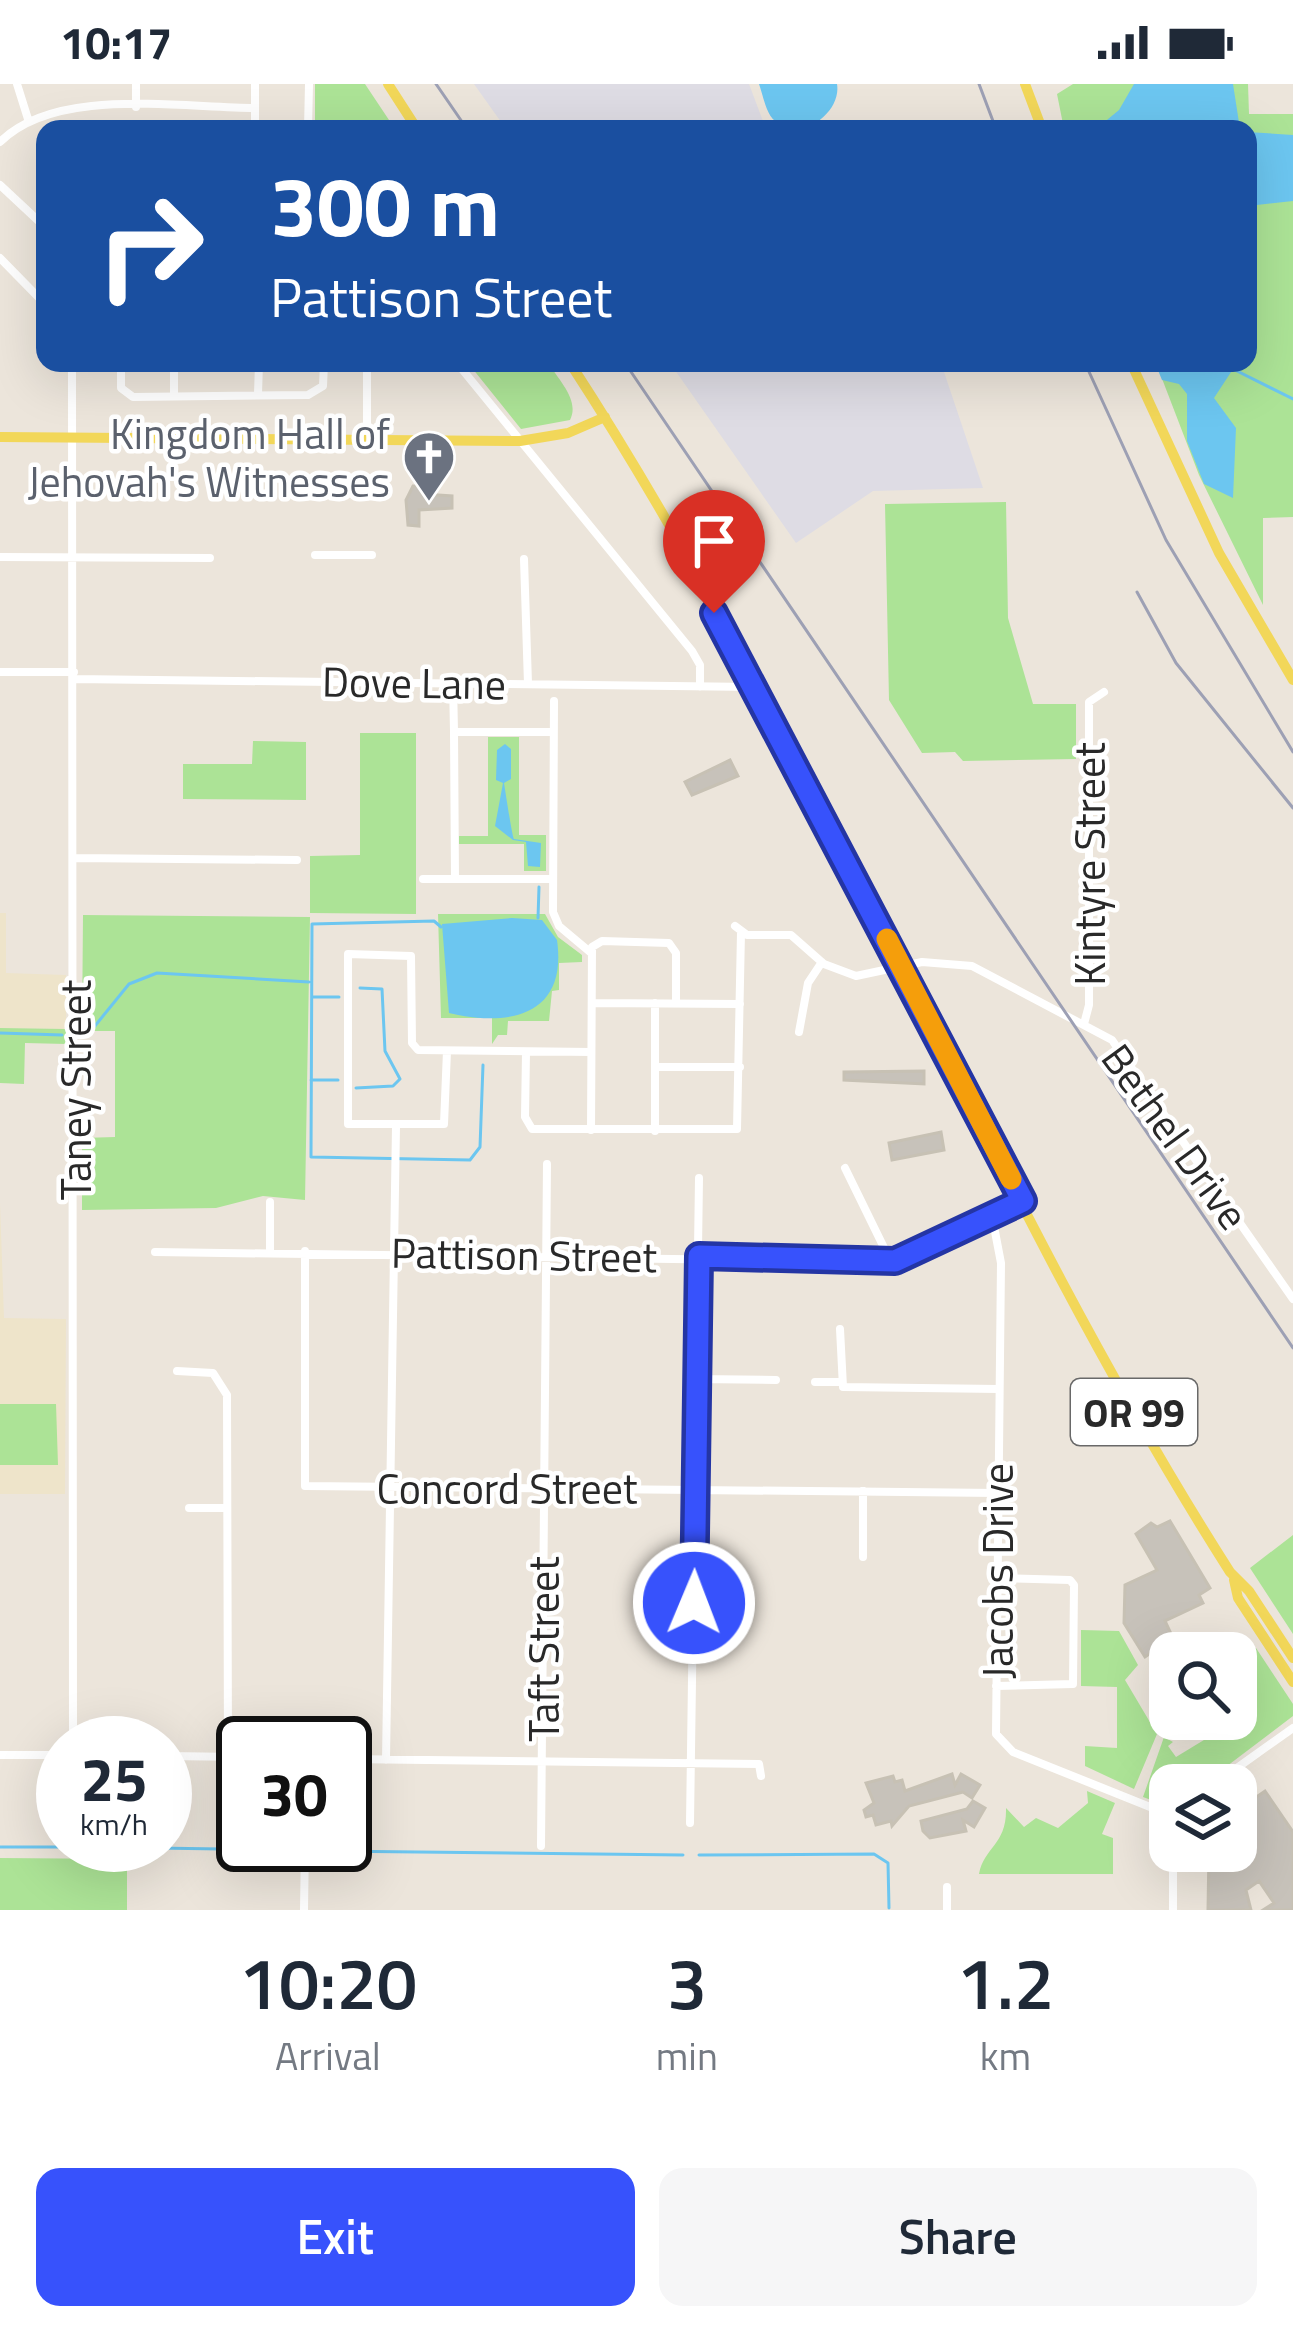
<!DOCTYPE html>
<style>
:root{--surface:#fff;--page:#f6f6f7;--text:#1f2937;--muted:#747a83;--accent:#3752fc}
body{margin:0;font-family:"Titillium Web",sans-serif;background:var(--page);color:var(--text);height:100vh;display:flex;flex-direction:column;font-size:45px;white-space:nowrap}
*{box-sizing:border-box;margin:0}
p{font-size:39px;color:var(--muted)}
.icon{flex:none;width:66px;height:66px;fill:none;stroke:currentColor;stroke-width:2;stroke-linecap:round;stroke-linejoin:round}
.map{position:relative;height:1826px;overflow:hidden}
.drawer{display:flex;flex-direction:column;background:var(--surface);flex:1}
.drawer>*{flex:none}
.banner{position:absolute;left:36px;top:36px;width:1221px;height:252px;border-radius:24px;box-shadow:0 12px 48px #0002;background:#1a4fa0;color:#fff;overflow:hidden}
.controls{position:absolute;left:1149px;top:1548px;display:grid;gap:24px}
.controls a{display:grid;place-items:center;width:108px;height:108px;border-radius:24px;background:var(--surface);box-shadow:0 12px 48px #0002;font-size:60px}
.speed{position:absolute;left:36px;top:1632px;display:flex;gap:24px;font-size:60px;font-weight:700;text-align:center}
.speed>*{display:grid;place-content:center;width:156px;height:156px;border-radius:50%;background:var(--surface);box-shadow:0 12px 48px #0002;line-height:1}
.speed small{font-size:30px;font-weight:400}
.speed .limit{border:6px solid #111;border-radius:18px;background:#fff;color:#111}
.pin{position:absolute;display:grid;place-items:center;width:102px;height:102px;color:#fff;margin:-123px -51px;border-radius:50% 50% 50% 0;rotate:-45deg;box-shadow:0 0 12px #0007}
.pin .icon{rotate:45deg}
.me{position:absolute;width:132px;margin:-66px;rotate:1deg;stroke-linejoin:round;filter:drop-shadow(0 0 9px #0008)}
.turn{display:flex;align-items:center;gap:42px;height:252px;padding:0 36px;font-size:54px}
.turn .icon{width:156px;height:156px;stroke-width:2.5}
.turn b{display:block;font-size:84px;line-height:102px}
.eta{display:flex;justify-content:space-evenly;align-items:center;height:204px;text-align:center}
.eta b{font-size:72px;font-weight:600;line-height:84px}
.action{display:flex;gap:24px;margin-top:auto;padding:24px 36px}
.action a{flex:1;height:138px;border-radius:24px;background:var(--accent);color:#fff;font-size:48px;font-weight:600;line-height:138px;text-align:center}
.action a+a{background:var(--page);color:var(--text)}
.status{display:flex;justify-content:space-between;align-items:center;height:84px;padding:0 60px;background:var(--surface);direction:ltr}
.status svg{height:33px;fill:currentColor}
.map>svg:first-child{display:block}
.industrial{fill:#dedce4}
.education{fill:#eee4ca}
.green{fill:#ace396}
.water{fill:#6cc6f0}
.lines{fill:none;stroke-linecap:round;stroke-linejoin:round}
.stream{stroke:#6cc6f0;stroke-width:3}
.building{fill:#c7c2ba;stroke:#c7c1b4;stroke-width:3}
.minor{stroke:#fff;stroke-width:8}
.major{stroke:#f2d759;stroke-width:10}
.rail{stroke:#9da0b4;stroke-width:3}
.route-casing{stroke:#2435a4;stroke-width:30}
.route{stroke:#3752fc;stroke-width:21}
.slow{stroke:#f59e0b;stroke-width:21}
.labels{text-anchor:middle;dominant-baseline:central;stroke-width:9;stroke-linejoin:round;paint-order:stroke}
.shield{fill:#fff;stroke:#696969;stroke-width:3}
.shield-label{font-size:39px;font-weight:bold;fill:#292929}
.worship-label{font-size:42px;fill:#5b616d;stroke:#fff;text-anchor:end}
.street-label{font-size:42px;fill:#292929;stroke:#fff}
</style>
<div class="status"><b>10:17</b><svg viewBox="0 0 49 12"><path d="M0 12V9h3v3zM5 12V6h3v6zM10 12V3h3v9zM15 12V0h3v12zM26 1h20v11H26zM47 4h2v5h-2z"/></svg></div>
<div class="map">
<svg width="1293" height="1826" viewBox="0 0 1293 1826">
<rect width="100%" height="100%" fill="#ece5db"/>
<path class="industrial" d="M474,0H749L766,45H506Z
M670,279H941L983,404L873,407L796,459Z"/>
<path class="education" d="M0,829H6V889L66,891V945L0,944Z
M0,1119L4,1234L66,1235L65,1410H0Z"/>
<path class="green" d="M315,0H365L395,45H315Z
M1073,0H1248L1249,30H1293V433L1263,434V521L1199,391L1156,279H1248V45H1064L1057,10Z
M468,279H548C559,296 580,317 570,336L521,345Z
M1006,418L1008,534L1033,620H1076V675L963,677L955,668L922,669L889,616L885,420Z
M360,649H416V830L310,829V772L360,771Z
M488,653H519V751H546V787H524V760H459V752H488Z
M253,657L306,658V716L183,715V680H252Z
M438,830H545L558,853L582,871V878L559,879V906L552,907L549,937H508L507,951H498L492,960V934H441Z
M83,831L310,833L305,1116L263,1112L216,1124L82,1126V1054L115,1053V947H82Z
M0,944L66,945V960L25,959L24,1000L0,999Z
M0,1320H56L58,1381H0Z
M1293,1451V1550L1250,1484Z
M1081,1546L1119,1547L1138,1581L1125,1596L1157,1650L1134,1705L1085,1682V1662L1117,1664V1603L1081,1602Z
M1256,1564L1293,1620V1632L1202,1701H1170V1723L1143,1713L1164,1653L1173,1658L1168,1662L1176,1673L1245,1631L1236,1615V1576Z
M1087,1707L1115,1719L1102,1750L1113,1754V1790H979C984,1763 1007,1761 1006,1724L1024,1743L1036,1734L1058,1744L1088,1719Z
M0,1774L127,1775V1826H0Z"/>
<path class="water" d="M759,0H837C842,29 799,60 775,37C766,30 763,11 759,0Z
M1134,0H1233L1240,45H1096L1119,26Z
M1248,48L1293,51V117L1248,122Z
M1155,279H1237L1214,314L1236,344L1233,414L1204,400L1187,357V310L1179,300L1162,296Z
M505,660L511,665V695L504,699C505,704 512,752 514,755L541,759L540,783L528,782L526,758L513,756L495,742L503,699L496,696L497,666Z
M512,834L542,836L557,856C568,933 507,943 449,929L442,840Z"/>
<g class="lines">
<path class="stream" d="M1235,286L1293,315
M538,834L539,803
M441,843L434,837L312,840L311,1073L470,1076L480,1063L483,981
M313,913H339
M90,948L129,900L157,889L309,898
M0,949L62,951
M311,996H338
M356,1004L393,1002L400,995L385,967L382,905L360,904
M0,1763H62
M86,1763L294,1766
M326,1767L683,1771
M699,1771L874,1770L888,1779L889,1824"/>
</g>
<path class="building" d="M413,402H423V410L452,412V424L419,426V442L408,441L406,416Z
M730,676L738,692L692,711L685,698Z
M924,987V1000L844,996V988Z
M941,1048L944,1066L892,1076L889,1059Z
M1170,1437L1210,1504L1199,1511L1203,1519L1165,1537L1173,1554L1145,1573L1124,1539L1125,1501L1157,1486L1136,1450L1151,1439L1157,1443Z
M952,1690L955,1701L961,1690L980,1701L972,1714L963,1708L909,1722L892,1742L891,1737L876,1741L873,1731L866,1733L864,1726L874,1719L866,1699L893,1692L895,1698L902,1696L905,1707Z
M1265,1707L1293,1748V1826H1263L1274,1819L1259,1797L1246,1806L1251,1826H1208L1209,1767H1236V1727Z
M973,1717L985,1724L974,1743L963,1736L966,1747L930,1754L923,1747L921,1737L967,1725Z"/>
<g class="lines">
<path class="minor" d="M17,0L28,35
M255,0V45
M136,23V0
M308,45L309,0
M0,58C56,2 180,24 255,24
M0,101L45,143
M0,174L45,220
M72,279L73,1659
M121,279V304L133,313L308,311L323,302L324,279
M457,279L692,567L700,581V603
M258,310L259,279
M174,311V279
M367,355V279
M315,471H372
M0,473L210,474
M524,475L528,600
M0,588H74
M74,595L754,603
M453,598L454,648
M554,617L553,828L559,842L590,868
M75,774L297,776
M423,795H455
M552,795H455L454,648H553
M735,842L747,851H791L824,880L856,892L922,878L972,882L1112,956L1293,1215
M592,919L740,920
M1084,940L1089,921V618L1104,608
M799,948L808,899L822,878
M447,967L444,1040H348V870L411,872L412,959L418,966L591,968
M526,968L525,1033L532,1045H737L741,848
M656,983H740
M591,1046L592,863L602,857L669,859L676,869V919
M655,1047V919
M845,1084L891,1178
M992,1132L1001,1179L996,1650L1013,1668L1170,1731
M270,1167V1118
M305,1167V1402L998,1409
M155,1168L887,1178L1021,1118
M840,1245L843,1303L999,1305
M177,1287L213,1289L227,1311L228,1673
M697,1295L776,1296
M815,1298H839
M863,1407V1473
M189,1424H226
M996,1602L1073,1600L1074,1501L1070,1496L997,1494
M0,1671H63
M165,1672L243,1673
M345,1675L759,1680L761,1692
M386,1676L396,1042
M1213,1701L1293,1644
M690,1739L699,1094
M541,1762L547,1080
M304,1826L305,1761
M947,1826V1803
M1173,1826V1767"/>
<path class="major" d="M388,0L417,45
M1025,0L1042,45
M570,279C821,664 983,1101 1230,1488L1249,1507L1293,1574
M1131,279L1219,469L1293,596
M0,353L520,357L568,349L605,333
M1234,1496L1238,1514L1293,1598"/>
<path class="rail" d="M436,0L467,45
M979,0L996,45
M625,279L1293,1264
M1085,279L1166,456L1293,668
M1137,508L1176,579L1293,724"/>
</g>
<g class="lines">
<g class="route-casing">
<path id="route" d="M694,1519L699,1172L895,1177L1023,1117L714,529"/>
</g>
<use href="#route" class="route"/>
<path class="slow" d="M887,855L1011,1095"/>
</g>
<defs>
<g id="church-pin" transform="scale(2.7)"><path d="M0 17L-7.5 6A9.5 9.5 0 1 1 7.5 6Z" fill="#6b7280" stroke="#fff"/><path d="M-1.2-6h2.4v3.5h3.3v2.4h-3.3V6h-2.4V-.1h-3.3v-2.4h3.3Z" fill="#fff"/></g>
</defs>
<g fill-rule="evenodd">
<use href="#church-pin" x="429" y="373"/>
</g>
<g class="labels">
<rect class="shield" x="1071" y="1295" width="126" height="66" rx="9"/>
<g class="shield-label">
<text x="1134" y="1328">OR 99</text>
</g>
<g class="worship-label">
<text x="390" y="349">Kingdom Hall of<tspan x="390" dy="48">Jehovah's Witnesses</tspan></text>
</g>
<g class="street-label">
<text transform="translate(414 598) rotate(1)">Dove Lane</text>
<text transform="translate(1089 780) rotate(-90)">Kintyre Street</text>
<text transform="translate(75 1006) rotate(-90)">Taney Street</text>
<text transform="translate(1176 1052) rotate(54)">Bethel Drive</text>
<text transform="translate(524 1170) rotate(1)">Pattison Street</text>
<text x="507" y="1404">Concord Street</text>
<text transform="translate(997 1487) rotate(-90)">Jacobs Drive</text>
<text transform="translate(543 1565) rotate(-90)">Taft Street</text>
</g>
</g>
</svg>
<div class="controls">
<a><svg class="icon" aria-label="search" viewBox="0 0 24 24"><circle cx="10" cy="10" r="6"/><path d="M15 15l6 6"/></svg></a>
<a><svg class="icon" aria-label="layers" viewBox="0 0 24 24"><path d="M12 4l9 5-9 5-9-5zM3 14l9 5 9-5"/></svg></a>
</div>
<div class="speed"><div>25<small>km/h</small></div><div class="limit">30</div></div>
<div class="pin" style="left:714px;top:529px;background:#d93025"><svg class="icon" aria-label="arrive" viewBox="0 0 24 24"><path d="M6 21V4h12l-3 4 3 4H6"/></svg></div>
<svg class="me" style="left:694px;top:1519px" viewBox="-20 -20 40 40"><circle r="17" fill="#3752fc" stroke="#fff" stroke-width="3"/><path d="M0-11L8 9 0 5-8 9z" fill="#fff"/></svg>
<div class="banner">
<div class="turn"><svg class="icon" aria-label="right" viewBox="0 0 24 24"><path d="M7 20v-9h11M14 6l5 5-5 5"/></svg><div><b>300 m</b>Pattison Street</div></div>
</div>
</div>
<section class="drawer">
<div class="eta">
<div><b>10:20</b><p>Arrival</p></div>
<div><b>3</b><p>min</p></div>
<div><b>1.2</b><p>km</p></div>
</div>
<div class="action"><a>Exit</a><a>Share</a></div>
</section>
